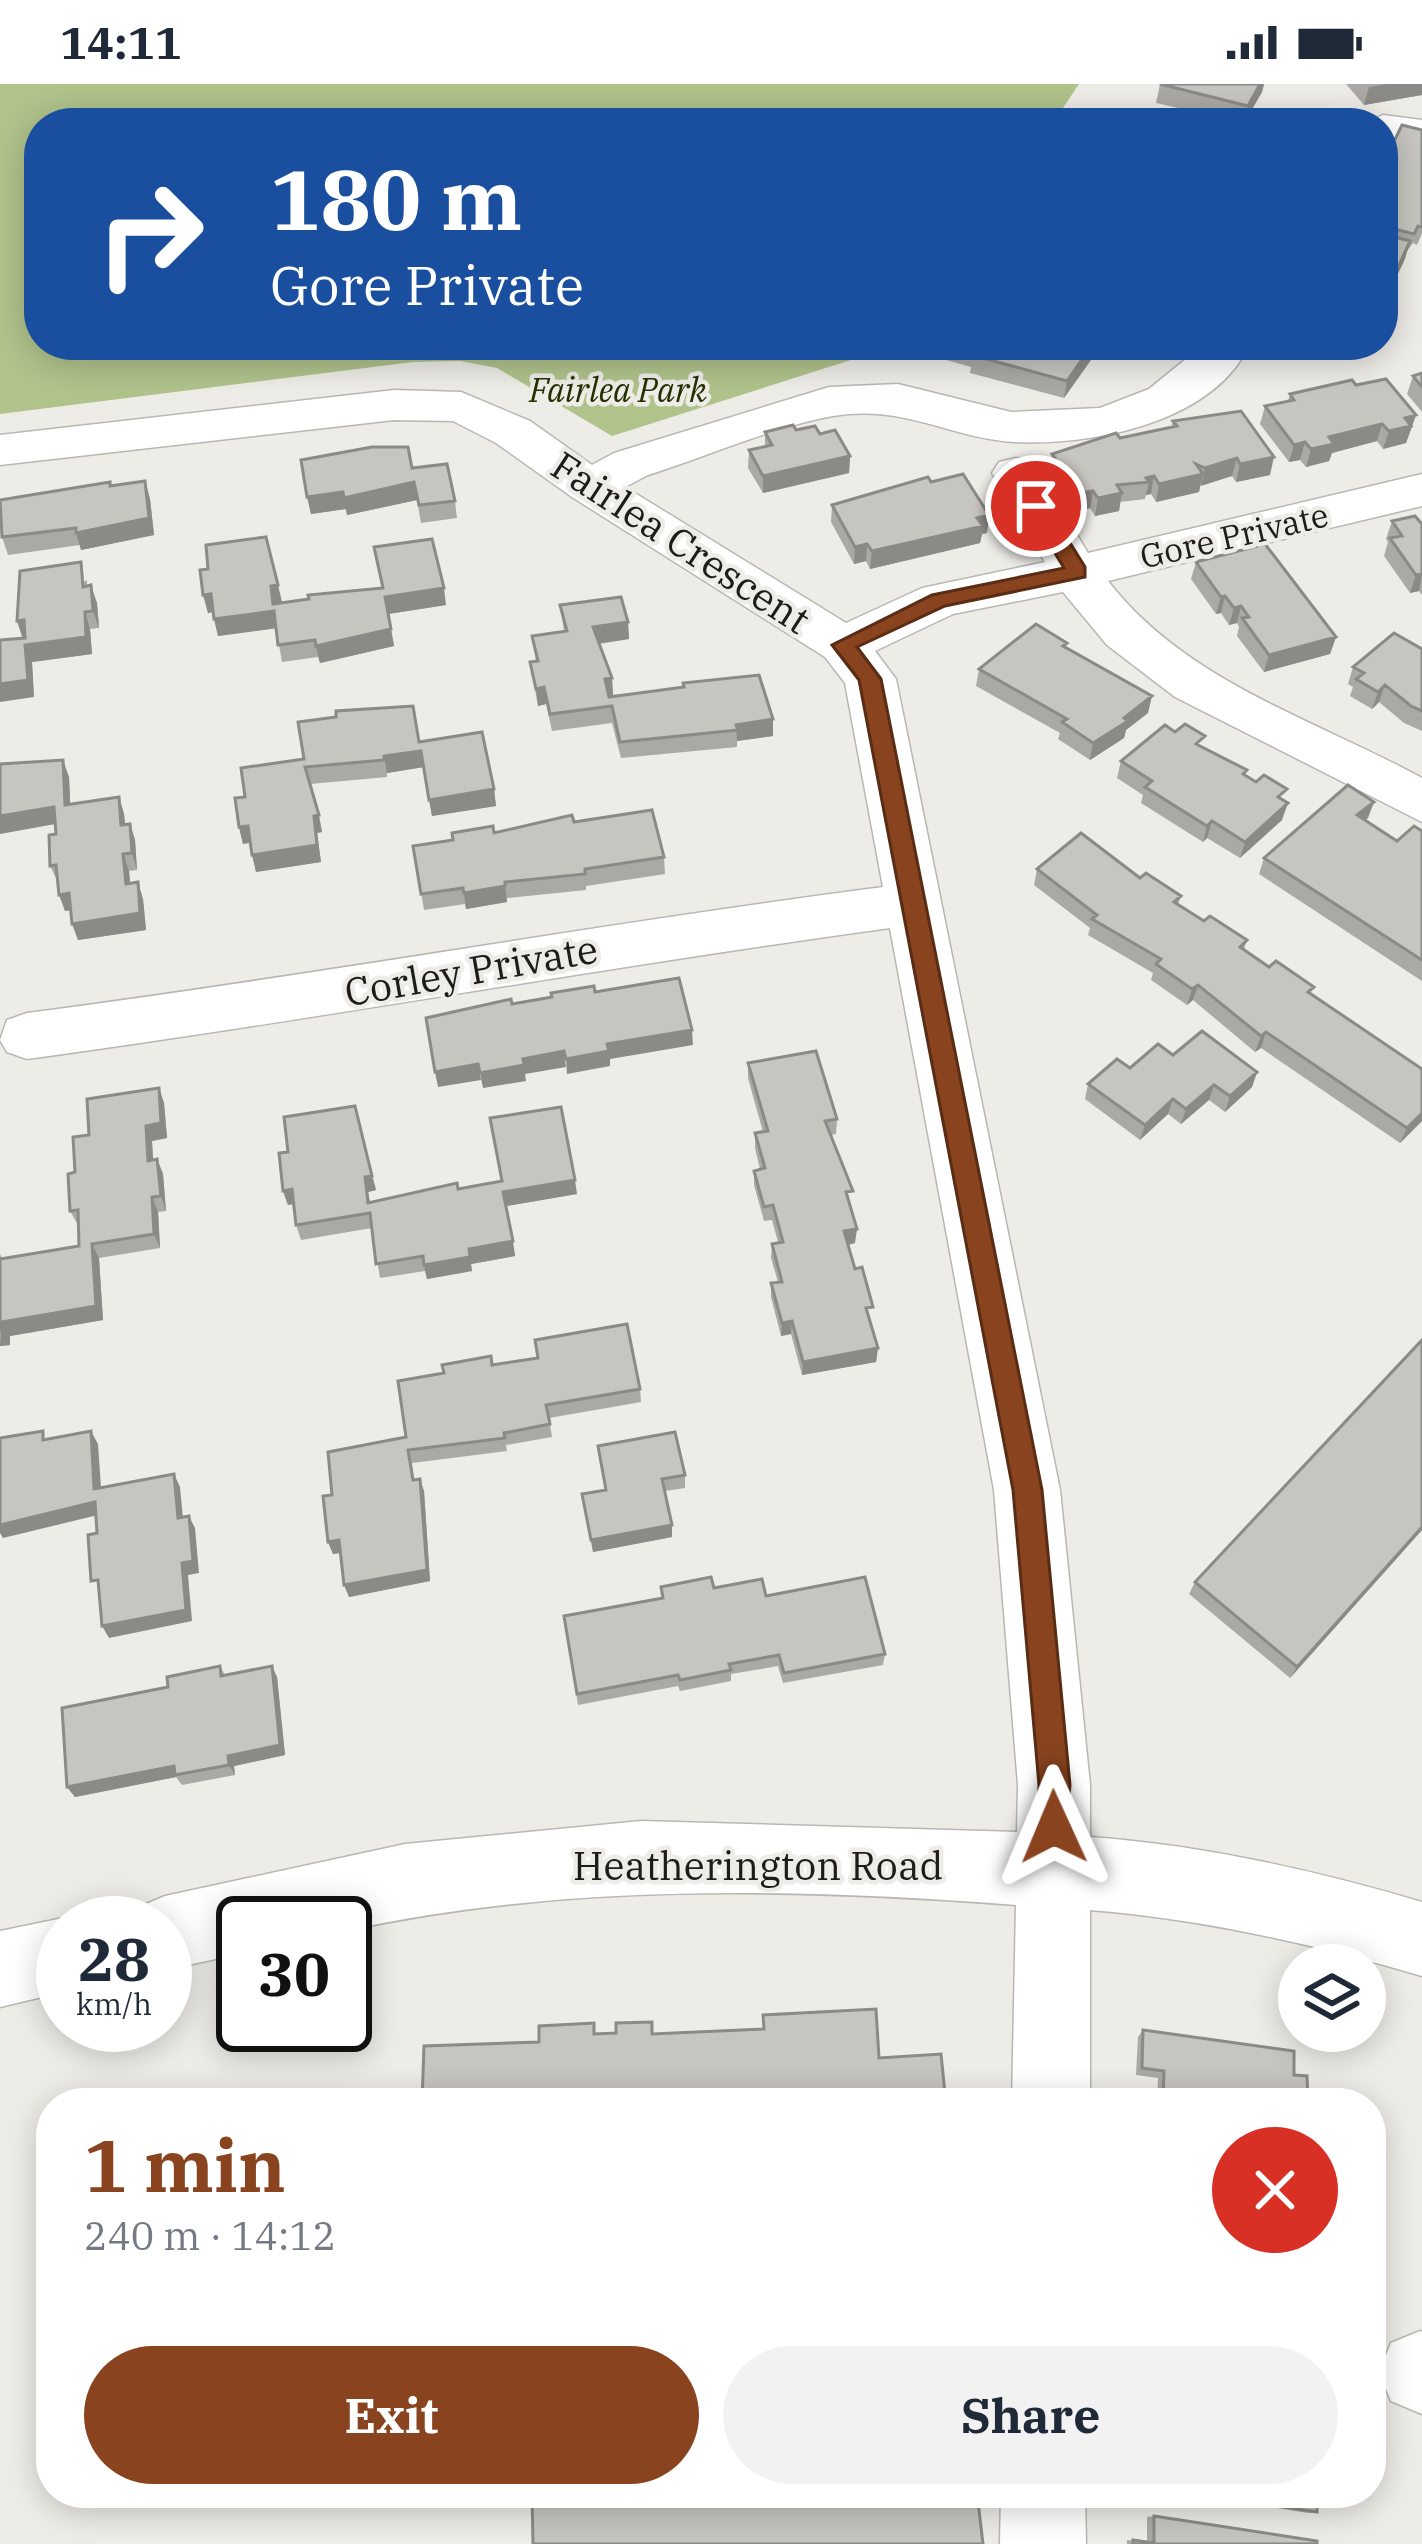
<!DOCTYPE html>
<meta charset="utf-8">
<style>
:root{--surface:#fff;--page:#f2f2f3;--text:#1f2937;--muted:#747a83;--accent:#89431e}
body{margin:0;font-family:"IBM Plex Serif",serif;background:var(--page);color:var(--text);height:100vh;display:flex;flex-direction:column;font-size:45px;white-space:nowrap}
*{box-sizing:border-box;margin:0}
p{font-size:39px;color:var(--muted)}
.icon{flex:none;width:66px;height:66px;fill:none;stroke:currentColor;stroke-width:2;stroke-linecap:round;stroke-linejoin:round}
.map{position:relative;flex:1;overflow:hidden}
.panel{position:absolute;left:36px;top:2004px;width:1350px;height:420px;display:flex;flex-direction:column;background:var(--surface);border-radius:48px;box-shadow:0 6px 30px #0003}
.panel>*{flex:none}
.guide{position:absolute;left:24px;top:24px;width:1374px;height:252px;border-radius:48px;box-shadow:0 6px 30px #0003;background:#1a4fa0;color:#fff;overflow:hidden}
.tools{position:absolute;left:1278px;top:1860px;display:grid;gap:24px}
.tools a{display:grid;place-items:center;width:108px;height:108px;border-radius:50%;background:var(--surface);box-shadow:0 6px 30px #0003;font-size:60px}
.speed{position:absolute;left:36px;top:1812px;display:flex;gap:24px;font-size:60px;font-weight:700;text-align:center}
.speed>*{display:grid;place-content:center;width:156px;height:156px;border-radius:50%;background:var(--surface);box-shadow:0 6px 30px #0003;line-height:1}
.speed small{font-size:30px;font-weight:400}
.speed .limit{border:6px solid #111;border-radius:18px;background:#fff;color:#111}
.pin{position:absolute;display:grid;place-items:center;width:102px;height:102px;color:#fff;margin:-51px;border:6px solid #fff;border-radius:50%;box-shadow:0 3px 12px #0007}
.me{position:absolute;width:132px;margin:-66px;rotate:359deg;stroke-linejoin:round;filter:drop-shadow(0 0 9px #0008)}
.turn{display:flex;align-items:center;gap:42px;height:252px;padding:0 48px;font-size:54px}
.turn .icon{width:156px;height:156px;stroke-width:2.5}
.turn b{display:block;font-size:84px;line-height:102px}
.round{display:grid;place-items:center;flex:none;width:126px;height:126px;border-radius:63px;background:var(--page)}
.head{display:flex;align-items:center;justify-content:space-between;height:204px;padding:0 48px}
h1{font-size:72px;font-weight:700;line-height:90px;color:var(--accent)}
.cta{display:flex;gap:24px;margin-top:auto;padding:24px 48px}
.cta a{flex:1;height:138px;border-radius:72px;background:var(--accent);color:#fff;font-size:48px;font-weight:700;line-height:138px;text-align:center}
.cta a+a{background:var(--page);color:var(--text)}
.status{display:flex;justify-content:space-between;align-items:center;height:84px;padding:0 60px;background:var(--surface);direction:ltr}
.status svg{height:33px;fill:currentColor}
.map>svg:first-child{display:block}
.green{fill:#b0c38b}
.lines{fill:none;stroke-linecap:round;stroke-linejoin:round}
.minor-casing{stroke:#b8b7b3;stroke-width:3}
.minor{fill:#fff;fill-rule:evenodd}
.wall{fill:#aaa9a5}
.shaded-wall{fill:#8b8a86}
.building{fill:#c6c5c0;stroke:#8b8a86;stroke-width:3}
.route{fill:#89431e;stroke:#592c14;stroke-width:3}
.labels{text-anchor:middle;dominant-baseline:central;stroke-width:9;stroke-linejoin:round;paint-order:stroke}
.far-park-label{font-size:33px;font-style:italic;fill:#243000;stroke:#edece7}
.far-street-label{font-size:33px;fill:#1d1c1b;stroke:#edece7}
.street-label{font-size:39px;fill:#1d1c1b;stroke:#edece7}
</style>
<div class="status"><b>14:11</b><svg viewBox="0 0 49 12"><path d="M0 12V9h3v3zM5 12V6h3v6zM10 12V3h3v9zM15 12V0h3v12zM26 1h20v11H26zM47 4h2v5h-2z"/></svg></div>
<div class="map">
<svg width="1422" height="2460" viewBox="0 0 1422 2460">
<rect width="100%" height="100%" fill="#edece7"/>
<path class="green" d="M0,0H1079L1053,39H39V261H898L612,352L497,284L460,277L413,278L0,330Z"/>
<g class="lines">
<g class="minor-casing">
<path id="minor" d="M1383,31L1422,36V60L1383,55V39H1365Z
M1203,261H1249C1213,339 1091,362 1014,358C950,354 904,320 833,332C776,342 705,373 648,391L625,403L846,539L922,504L1045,478L992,389L999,378L1016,374L1033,378L1088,469L1422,390V422L1108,497C1186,598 1314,635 1422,694V738L1175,613L1107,561L1063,508L953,530L875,567L896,595L1060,1406L1090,1701V1753C1202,1761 1314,1786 1422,1818V1892C1314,1860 1202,1835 1090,1826V2019H1012L1016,1821C794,1804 563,1799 345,1847V1839H243V1869L165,1886V1839H132L139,1823L165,1812L405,1760L641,1737L1017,1748L1018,1701L994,1406L890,844C602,883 316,936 27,975L7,968L0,956L7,936L27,929C313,892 597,840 883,803L845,599L825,573L572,413L496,359L453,337L394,336L0,381V351L394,306L461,308L530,337L592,381L614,369L829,303L898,300L1011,328L1100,324L1149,305Z
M63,1834L76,1839H63V1908L0,1923V1847Z
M1420,2247L1422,2248V2330L1391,2317L1379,2288L1391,2259Z
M1001,2409H1085L1086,2460H1000Z"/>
</g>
<use href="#minor" class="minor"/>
</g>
<path class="wall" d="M1160,0H1264L1262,8L1244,39L1156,19Z
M1346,0H1422V11L1364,21Z
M1422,46V149L1417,161L1413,159L1407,167L1383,222V80Z
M918,261H1095L1093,273L1064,314L970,289L971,283L918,268Z
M1307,261H1367L1358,275Z
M1422,289V328L1407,310L1413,292Z
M1356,301L1416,331L1406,359L1383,365L1377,357L1332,369L1329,377L1306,383L1300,376L1289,378L1260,340L1265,322L1288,317L1290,310Z
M1173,337L1270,391L1236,398L1232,392L1200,401L1199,408L1156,418L1151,410L1146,411L1145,415L1120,418L1119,427L1095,432L1090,424L1078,427L1072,422L1050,387L1052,370L1171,343Z
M796,346L820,350L850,372L849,389L763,409L748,384L749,366L765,362V348Z
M301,376L412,384L455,417L457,434L421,439L417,416L347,431L346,425L311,430Z
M145,397L150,415L154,451L81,466L80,461L8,471L2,453L111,402Z
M931,398L989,431L987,449L982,450L980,459L870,485L866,477L854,480L831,438L832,421Z
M1392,437L1422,440V511L1419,507L1410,509L1384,472L1388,458L1386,455Z
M374,463L446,521L388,530L394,562L320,579L318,573L282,578L276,544L218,552L213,528L208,529L200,486L282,518L382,504Z
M1196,478L1336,553L1330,570L1264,588L1237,552L1239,543L1237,539L1229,541L1221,529L1216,530L1191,495Z
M87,496V502L97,519L99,544L90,545L92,570L32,578L34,613L23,555L17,537Z
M560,521L628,538L629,555L599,560L612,594L613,611L609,612V613L773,652L737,657V663L621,674L612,639L552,647L546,620L538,622L530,578L536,577L532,552L564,547Z
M1066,564L1148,629L1126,646L1124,654L1090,676L1058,655L1060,649L976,602L979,585Z
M1422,565V647L1404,639L1379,618L1372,625L1350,612L1353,603L1348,600L1353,583Z
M419,658L494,705L496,722L432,732L424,683L387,689V693L310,700L322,748L317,749L321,778L256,788L250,759L243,760L239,743L245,713L241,684Z
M1202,664L1247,686L1245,691L1283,716L1282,736L1240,774L1207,754L1203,758L1141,719L1143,711L1117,694L1121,677Z
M69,693L70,720L119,713L124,730L125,740H130L135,756L137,786L129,787L130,800L143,815L146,846L78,856L71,826L65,827L58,798L50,782Z
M1374,718L1365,736L1397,757L1422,747V897L1259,790L1264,774Z
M574,738L664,773L665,790L586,802V806L507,814V818L466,825L465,820L424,826L413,762Z
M1037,785L1140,794L1181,812L1178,820L1204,837L1247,856L1244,866L1311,911L1422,1037L1400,1059L1261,964L1255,968L1193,916L1187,921L1151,896L1153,889L1088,851L1090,844L1034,801Z
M1173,971L1257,988L1252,1003L1225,1028L1209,1016L1181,1040L1168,1030L1140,1056L1085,1015L1088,1000L1130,984Z
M748,979L837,1035L836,1050L831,1051L851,1122L855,1159L848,1161L878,1264L876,1278L802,1291L791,1250L781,1252L771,1213V1199L778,1198L771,1174L772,1160L778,1158L772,1136L764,1137L754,1101V1087L760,1085L755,1064V1049L763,1048L748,994Z
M159,1004L164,1019L167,1054L152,1057L153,1076L157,1075L163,1090L166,1127L158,1128L160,1164L99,1174L103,1236L10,1252V1261L0,1262V1170L2,1174L79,1162L78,1141L70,1127L75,1088L89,1051Z
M355,1022L376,1106L368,1108L370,1118L458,1105L577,1110L506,1122L515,1172L471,1180L472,1187L427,1195L425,1187L380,1194L372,1144L301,1156L296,1141L294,1120L288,1121L283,1107L288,1068Z
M492,1281L640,1305L641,1318L549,1334L552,1353L506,1361L507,1367L412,1379L414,1396L424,1407L430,1497L349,1513L341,1469L333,1470L328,1458L332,1411Z
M598,1362L685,1391V1404L665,1407L672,1441V1453L593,1468L582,1410L605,1406Z
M1422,1446L1290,1594L1189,1510L1195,1498Z
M661,1503L714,1504L766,1512L885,1570L883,1581L783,1599L778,1582L731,1590V1597L680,1607L678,1602L578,1621L564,1532L662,1514Z
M220,1582L225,1591L277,1593L285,1671L234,1682L235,1691L182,1701L176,1693L75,1713L67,1703L168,1603Z
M1143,1946L1294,1991L1308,2019H1157L1158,1994L1136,1991L1138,1953Z
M1182,2409H1317V2428L1308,2429Z
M1154,2432L1317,2460H1127V2456L1147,2458V2433Z"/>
<path class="shaded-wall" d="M1260,0H1264L1262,8L1244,39L1248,22Z
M1387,0H1422V11L1364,21L1369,3Z
M1410,157L1405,175L1383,222V216Z
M1092,261H1095L1093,273L1064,314L1067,297Z
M1416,331L1406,359L1383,365L1389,347L1405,334Z
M1382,340L1377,357L1332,369L1329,377L1306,383L1311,365L1329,353Z
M1305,358L1300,376L1289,378L1294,361Z
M850,372L849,389L763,409V392Z
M1274,373L1270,391L1236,398L1240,380Z
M1237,374L1232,392L1201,402L1205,384Z
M1203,390L1199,408L1156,418L1159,400Z
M1154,392L1151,410L1146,411L1149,398L1146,394Z
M145,397L150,415L154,451L81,466L76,449Z
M414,398L417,416L347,431L344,414Z
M1093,407L1090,424L1078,427L1081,409Z
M343,408L346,425L311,430L307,413Z
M1122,409L1119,427L1095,432L1098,414Z
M989,431L987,449L982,450L980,459L870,485L872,467Z
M867,460L866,477L854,480L855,463Z
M1422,490L1419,507L1410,509L1416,491Z
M91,501L97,519L99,544L93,527Z
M278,501L282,518L277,537L271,502Z
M444,504L446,521L388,530L385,513Z
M211,510L216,527L208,529L203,511Z
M1225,512L1221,529L1216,530L1221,513Z
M1241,522L1237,539L1229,541L1234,524Z
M274,527L278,544L218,552L214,535Z
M85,528L90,545L92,570L32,578L34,613L0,618V600L25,561Z
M24,536L30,553L23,555L17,537Z
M628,538L629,555L594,560L593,543Z
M391,545L394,562L320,579L316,562Z
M1336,553L1330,570L1264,588L1269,571Z
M612,594L613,611L606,612L605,595Z
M1385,601L1379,618L1372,625L1378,608Z
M544,603L546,620L538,622L536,605Z
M1152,612L1148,629L1126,646L1124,654L1090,676L1093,659Z
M773,635V652L737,657L736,641Z
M421,667L424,683L387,689L384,672Z
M63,676L69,693L71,738L65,721Z
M494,705L496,722L432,732L429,716Z
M119,713L124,730L127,757L121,741Z
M1374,718L1368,734L1351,748L1357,731Z
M1288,719L1282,736L1240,774L1245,758Z
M54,723L61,739L0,750V732Z
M319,731L322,748L317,749L321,778L256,788L252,771L314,732Z
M1212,737L1207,754L1203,758L1207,742Z
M130,740L135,756L137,786L132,769Z
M248,742L252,758L243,760L239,743Z
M123,770L129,787L132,817L126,800Z
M138,798L143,815L146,846L78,856L72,840Z
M505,802L507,818L466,825L464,809Z
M69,809L76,825L65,827L59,811Z
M1198,901L1193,916L1187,921L1192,905Z
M692,946L693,961L610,975V982L567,990L566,975L607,960Z
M1266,948L1261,964L1255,968L1261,952Z
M564,967L566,983L525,990L523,975Z
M478,980L481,996L438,1003L435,988Z
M524,981L526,997L483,1004L480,989Z
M1257,988L1252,1003L1225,1028L1230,1012Z
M1214,1001L1209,1016L1181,1040L1186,1025Z
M159,1004L164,1019L167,1054L152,1057L154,1092L148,1077L146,1042Z
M1173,1015L1168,1030L1140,1056L1145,1041Z
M1422,1029V1037L1400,1059L1407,1044Z
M157,1075L163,1090L166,1127L161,1112Z
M372,1092L376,1106L368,1108L372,1133L365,1093Z
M575,1096L577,1110L506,1122L503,1108Z
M292,1105L296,1119L288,1121L283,1107Z
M152,1113L158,1128L160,1164L154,1150Z
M857,1145L855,1159L843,1162L844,1147Z
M513,1157L515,1172L471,1180L472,1187L427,1195L424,1181L469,1165Z
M92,1160L99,1174L103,1236L10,1252V1261L0,1262L2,1238Z
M792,1237L791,1250L781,1252L782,1239Z
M878,1264L876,1278L802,1291L803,1278Z
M91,1347L98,1360L102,1418L94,1405Z
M174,1390L180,1403L184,1446L178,1434Z
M420,1395L424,1407L430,1497L349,1513L344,1501Z
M95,1418L102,1430L3,1454L0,1449V1441Z
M189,1432L195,1444L199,1489L188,1491L192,1537L109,1554L102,1542Z
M672,1441V1453L593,1468L591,1456Z
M1422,1443V1446L1290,1594L1297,1583Z
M339,1456L344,1468L333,1470L328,1458Z
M272,1582L277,1593L285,1671L234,1682L235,1691L229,1681L228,1672Z
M174,1682L176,1693L75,1713L67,1703Z"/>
<path class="building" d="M1160,0H1260L1248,22Z
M1402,41L1422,46V143L1418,142L1414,150L1383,142V80Z
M1383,150L1410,157L1383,216Z
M958,261H1092L1067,297L972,271L975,266Z
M1422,289V303L1413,292Z
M1386,295L1416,331L1405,334L1411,342L1389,347L1382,340L1329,353L1334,360L1311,365L1305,358L1294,361L1265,322L1294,316L1290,310L1352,296L1356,301Z
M1241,327L1274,373L1240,380L1237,374L1205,384L1196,380L1203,390L1159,400L1154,392L1146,394L1149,398L1117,401L1122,409L1098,414L1093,407L1081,409L1075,405L1052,370L1116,349L1120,354L1177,342L1173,337Z
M793,341L796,346L815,342L820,350L835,346L850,372L763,392L749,366L772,361L765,348Z
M372,363H408L412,384L447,380L455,417L419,421L414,398L344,414L343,408L307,413L301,376Z
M963,390L989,431L977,434L983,442L872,467L867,460L855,463L832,421L928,393L931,398Z
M145,397L149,434L76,449V444L2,453L0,416L110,398V402Z
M1415,432L1422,440V490L1416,491L1390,454L1402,452L1392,437Z
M266,453L278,501L271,502L273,520L309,515L308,511L383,504L374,463L432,455L444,504L385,513L391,545L316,562L315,556L278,561L274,527L214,535L211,510L203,511L200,486L208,485L206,461Z
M1265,460L1336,553L1269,571L1242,534L1249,533L1241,522L1234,524L1225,512L1221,513L1196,478Z
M81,478L83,503L91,501L93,527L85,528L86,553L25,561L28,596L0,600V556L25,554L24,536L17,537L20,487Z
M621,513L628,538L593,543L612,594L605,595L609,613L684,603L683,599L759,591L773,635L736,641L738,646L620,658L612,622L550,630L544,603L536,605L530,578L538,577L532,552L567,547L560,521Z
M1036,540L1067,559L1063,562L1152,612L1124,634L1128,637L1093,659L1062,638L1067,635L979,585Z
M1394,549L1422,565V627L1411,622L1385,601L1378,608L1356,595L1364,589L1353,583Z
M413,622L419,658L482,648L494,705L429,716L421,667L384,672V676L305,683L319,731L314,732L317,761L252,771L248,742L239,743L235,714L245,713L241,684L304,675L298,638L336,633V627Z
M1185,640L1205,652L1196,660L1247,686L1243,690L1256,698L1264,691L1287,705L1278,713L1288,719L1245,758L1212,737L1207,742L1145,703L1152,697L1121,677L1165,641L1175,648Z
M63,676L65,721L119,713L121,741L130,740L132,769L123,770L126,800L138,798L140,829L72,840L69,809L59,811L56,781L50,782L49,751L56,750L54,723L0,732V680Z
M1348,701L1374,718L1357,731L1397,757L1414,742L1422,747V876L1264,774Z
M652,726L664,773L585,785V790L505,798V802L464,809L463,804L421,810L413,762L453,756L452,749L493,742L494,749L572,731L574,738Z
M1081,749L1140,794L1146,789L1181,812L1174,818L1204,837L1210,832L1247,856L1240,863L1269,883L1276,877L1314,903L1308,908L1422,985V1029L1407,1044L1266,948L1261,952L1198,901L1192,905L1156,880L1161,875L1092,835L1097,831L1037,785Z
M679,894L692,946L607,960L609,967L566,975L564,967L523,975L524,981L480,989L478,980L435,988L426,934L511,915L512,920L552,913L551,909L594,902L595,908Z
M1202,947L1257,988L1230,1012L1214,1001L1186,1025L1173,1015L1145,1041L1088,1000L1117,975L1130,984L1158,960L1173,971Z
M816,967L837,1035L825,1037L853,1107L846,1108L857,1145L844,1147L855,1185L862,1183L873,1223L866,1224L878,1264L803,1278L792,1237L782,1239L771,1199L782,1198L772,1160L783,1158L773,1121L764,1123L754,1087L765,1084L755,1049L768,1047L748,979Z
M159,1004L161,1039L146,1042L148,1077L157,1075L161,1112L152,1113L154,1150L92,1160L96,1222L2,1238V1247H0V1175L79,1162L78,1126L70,1127L68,1090L75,1088L73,1053L89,1051L87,1015Z
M355,1022L372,1092L365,1093L368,1119L457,1099L458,1105L502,1097L490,1034L561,1023L575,1096L503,1108L513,1157L469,1165L470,1173L424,1181L423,1172L376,1180L370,1129L296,1141L292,1105L283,1107L279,1069L288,1068L284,1033Z
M627,1240L640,1305L546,1321L550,1340L504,1349L505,1354L408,1366L413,1396L420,1395L427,1486L344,1501L339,1456L328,1458L323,1412L332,1411L328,1368L406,1353L398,1297L444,1289L442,1281L491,1272L492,1281L538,1274L535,1256Z
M1422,1256V1443L1297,1583L1195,1498Z
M43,1347V1356L91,1347L94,1405L174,1390L178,1434L189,1432L193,1477L182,1479L186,1526L102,1542L98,1496L91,1497L88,1451L97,1449L95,1418L0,1441V1354Z
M675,1348L685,1391L662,1395L672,1441L591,1456L582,1410L606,1406L598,1362Z
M711,1493L714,1504L762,1495L766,1512L865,1493L885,1570L784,1589L779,1571L729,1580L731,1586L680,1596L678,1591L577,1610L564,1532L663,1514L661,1503Z
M220,1582L221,1592L272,1582L280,1661L228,1672L229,1681L175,1691L174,1682L67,1703L62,1624L168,1603L167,1593Z
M876,1925L879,1974L941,1970L946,2019H422L424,1962L539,1958V1942L594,1939V1950L616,1949V1939L652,1938V1950L764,1945L763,1931Z
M1143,1946L1294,1967V1991L1307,1992L1308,2019H1163L1164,1987L1142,1984Z
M532,2409H977L983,2460H533Z
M1195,2409H1317V2428Z
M1154,2432L1317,2457V2460H1133V2456L1154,2459Z"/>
<path class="route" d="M1036,415L1044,417L1085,483V493L945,522L857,563L881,595L1042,1406L1070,1701L1065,1754L1054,1758L1043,1754L1038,1743L1039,1701L1013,1406L859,596L832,561L932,511L1064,484L1026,422Z"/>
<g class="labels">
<g class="far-park-label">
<text x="618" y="305">Fairlea Park</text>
</g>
<g class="far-street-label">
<text transform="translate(1234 451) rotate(-13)">Gore Private</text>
</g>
<g class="street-label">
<text transform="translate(681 458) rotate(33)">Fairlea Crescent</text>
<text transform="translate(471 886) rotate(-10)">Corley Private</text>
<text x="758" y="1781">Heatherington Road</text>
</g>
</g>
</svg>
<div class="tools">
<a><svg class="icon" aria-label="layers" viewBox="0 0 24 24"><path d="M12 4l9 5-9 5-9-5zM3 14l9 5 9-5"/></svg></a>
</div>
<div class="speed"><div>28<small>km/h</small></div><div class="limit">30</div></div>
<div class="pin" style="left:1036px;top:422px;background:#d93025"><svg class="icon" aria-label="arrive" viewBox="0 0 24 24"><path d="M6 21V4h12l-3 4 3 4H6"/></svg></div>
<svg class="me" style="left:1054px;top:1743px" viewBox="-20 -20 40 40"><path d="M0-17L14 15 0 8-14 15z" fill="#89431e" stroke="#fff" stroke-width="4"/></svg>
<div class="guide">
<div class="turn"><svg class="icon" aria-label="right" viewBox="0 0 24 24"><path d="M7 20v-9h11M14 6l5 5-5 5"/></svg><div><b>180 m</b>Gore Private</div></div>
</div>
<section class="panel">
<div class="head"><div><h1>1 min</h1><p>240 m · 14:12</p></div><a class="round" style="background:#d93025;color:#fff"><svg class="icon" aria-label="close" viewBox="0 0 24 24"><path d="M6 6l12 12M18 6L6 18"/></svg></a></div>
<div class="cta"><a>Exit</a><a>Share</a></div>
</section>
</div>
